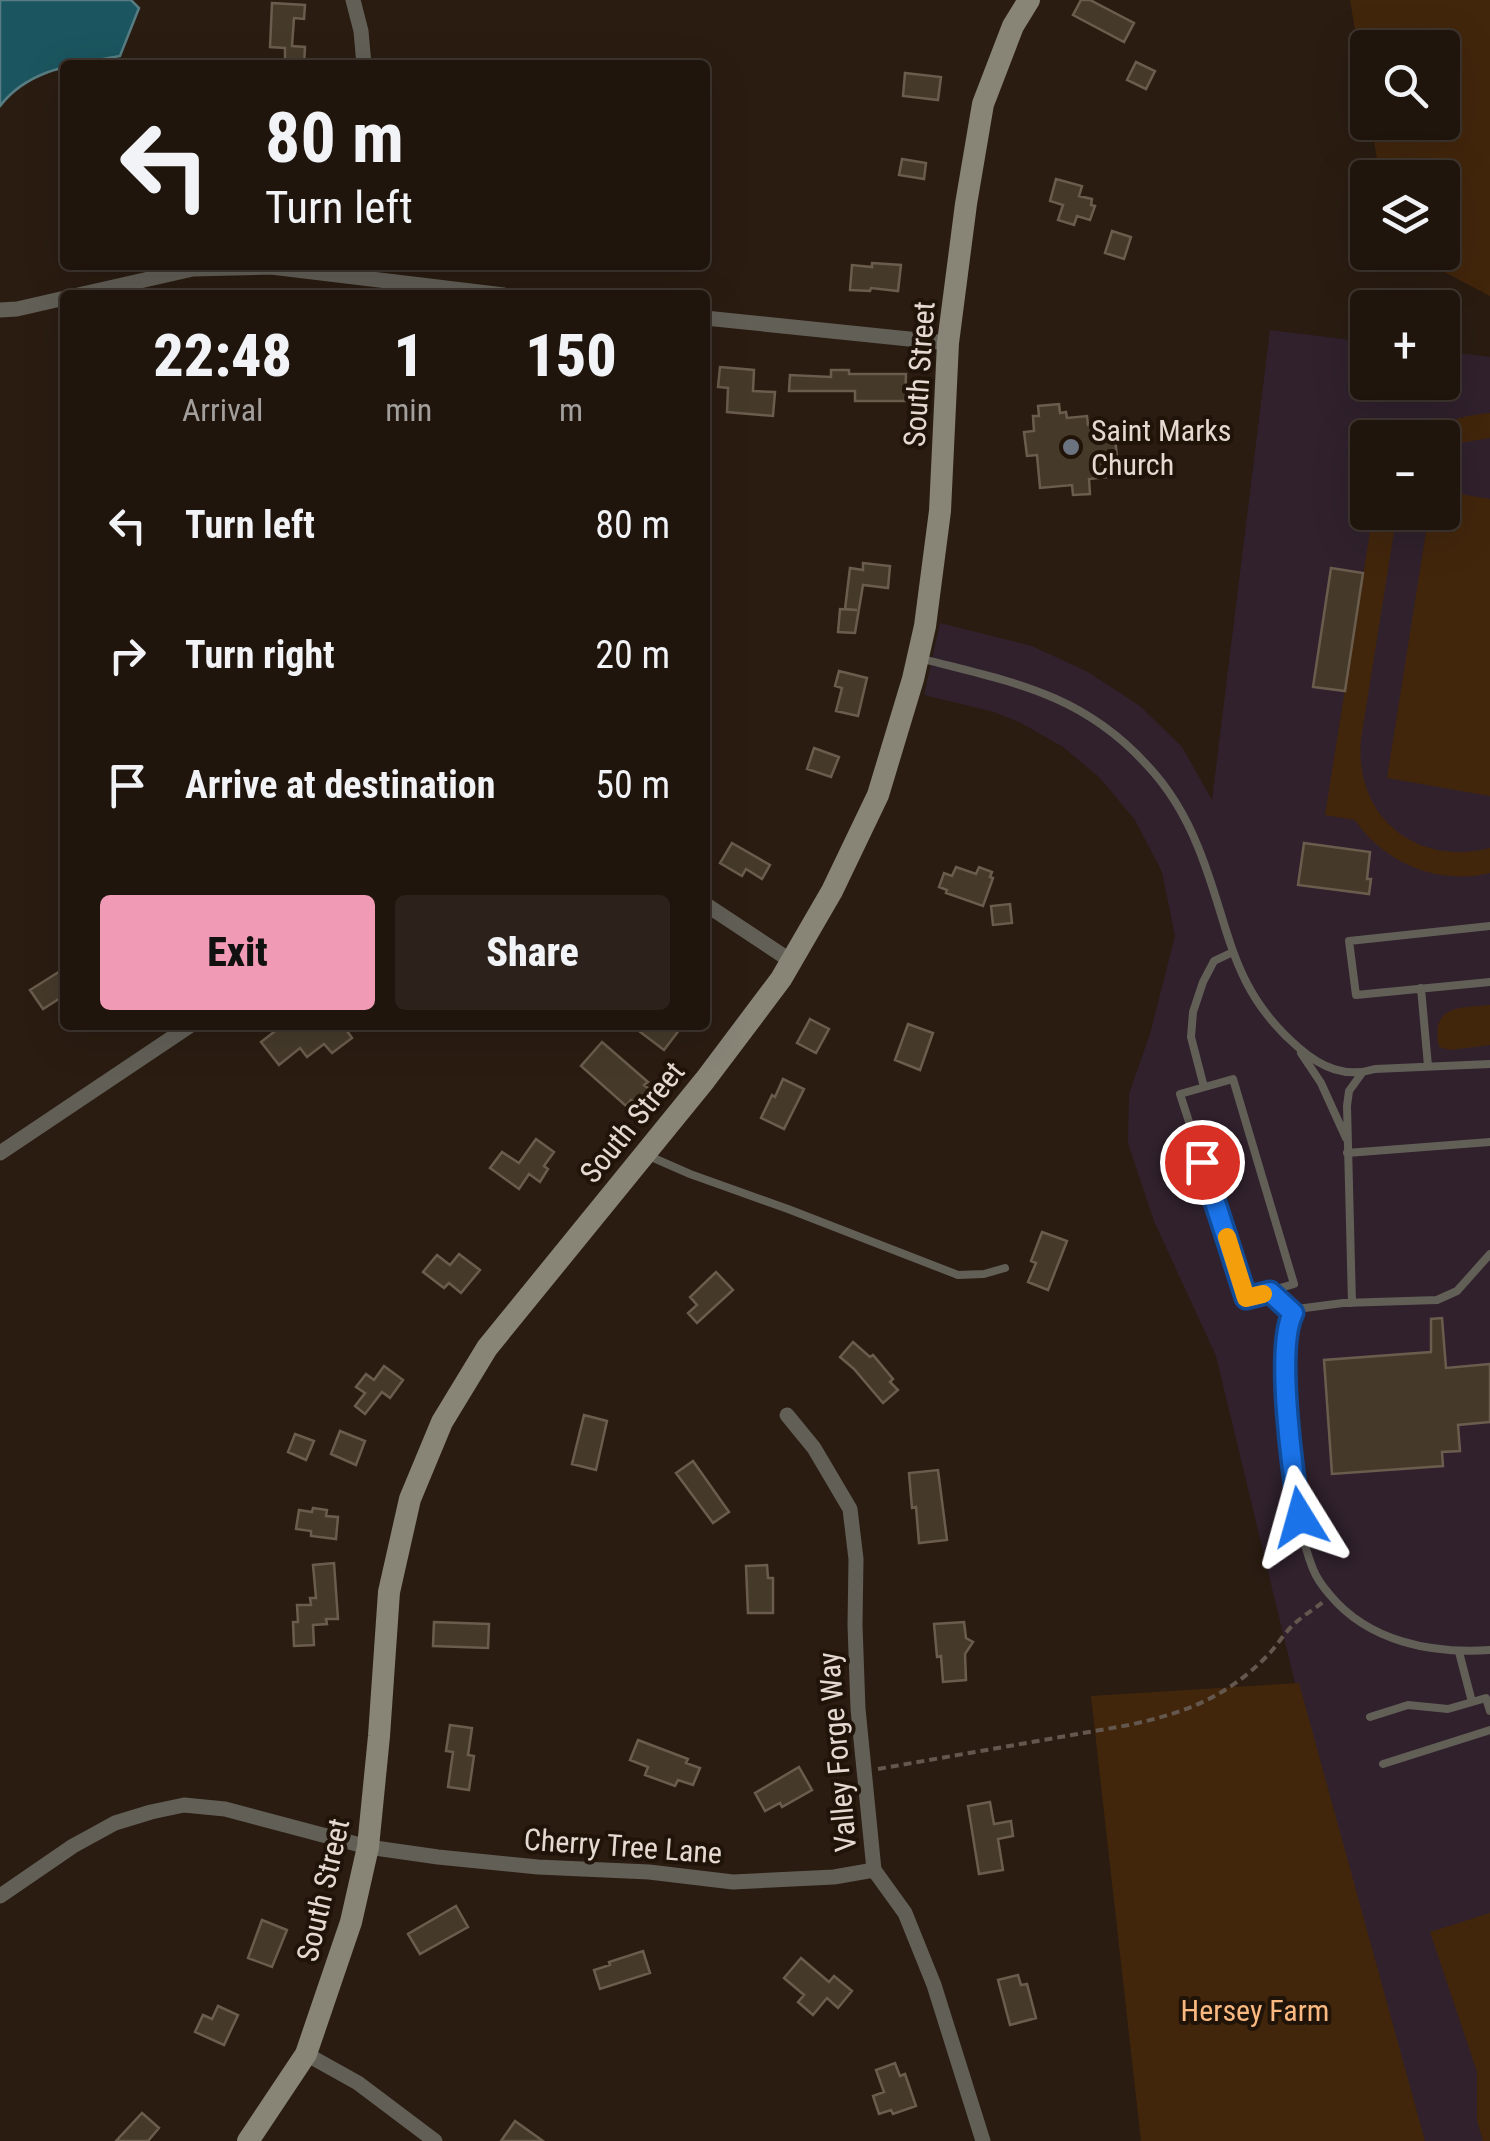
<!DOCTYPE html>
<meta charset="utf-8">
<style>
:root{--surface:#20150d;--page:#2d221b;--text:#f1f3f6;--muted:#a29f9d;--line:#3d342e;--accent:#f09ab5}
body{margin:0;font-family:"Roboto Condensed",sans-serif;background:var(--page);color:var(--text);height:100vh;display:flex;flex-direction:column;font-size:38px;white-space:nowrap}
*{box-sizing:border-box;margin:0}
p{font-size:32px;color:var(--muted)}
.icon{flex:none;width:55px;height:55px;fill:none;stroke:currentColor;stroke-width:2;stroke-linecap:round;stroke-linejoin:round}
.map{position:relative;flex:1;overflow:hidden}
.side{position:absolute;left:60px;top:290px;width:650px;height:740px;display:flex;flex-direction:column;background:var(--surface);border-radius:10px;box-shadow:0 10px 40px #0002,0 0 0 2px var(--line)}
.side>*{flex:none}
.banner{position:absolute;left:60px;top:60px;width:650px;height:210px;border-radius:10px;box-shadow:0 10px 40px #0002,0 0 0 2px var(--line);background:#20150d;color:var(--text);overflow:hidden}
.fabs{position:absolute;left:1350px;top:30px;display:grid;gap:20px}
.fabs a{display:grid;place-items:center;width:110px;height:110px;border-radius:10px;background:var(--surface);box-shadow:0 10px 40px #0002,0 0 0 2px var(--line);font-size:50px}
.pin{position:absolute;display:grid;place-items:center;width:85px;height:85px;color:#fff;margin:-42px;border:5px solid #fff;border-radius:50%;box-shadow:0 2px 10px #0007}
.me{position:absolute;width:110px;margin:-55px;rotate:352deg;stroke-linejoin:round;filter:drop-shadow(0 0 8px #0008)}
.turn{display:flex;align-items:center;gap:35px;height:210px;padding:0 40px;font-size:45px}
.turn .icon{width:130px;height:130px;stroke-width:2.5}
.turn b{display:block;font-size:70px;line-height:85px}
.eta{display:flex;justify-content:space-evenly;align-items:center;height:170px;text-align:center}
.eta b{font-size:60px;font-weight:800;line-height:70px}
.button{display:flex;gap:20px;margin-top:auto;padding:20px 40px}
.button a{flex:1;height:115px;border-radius:10px;background:var(--accent);color:#111;font-size:40px;font-weight:800;line-height:115px;text-align:center}
.button a+a{background:var(--page);color:var(--text)}
ul{padding:0;list-style:none}
li{display:flex;align-items:center;gap:30px;height:130px;padding:0 40px}
li div{flex:1}
li b{display:block;font-size:38px}
li em{font-style:normal}
.map>svg:first-child{display:block}
.education{fill:#30212d;fill-rule:evenodd}
.green{fill:#42260c}
.water{fill:#1b555f;stroke:#577d82;stroke-width:2.5}
.building{fill:#453a2a;stroke:#6a5d4d;stroke-width:2.5}
.lines{fill:none;stroke-linecap:round;stroke-linejoin:round}
.path{stroke:#64574d;stroke-width:4;stroke-dasharray:8 5;stroke-linecap:butt}
.service{stroke:#625f57;stroke-width:8}
.minor{stroke:#625f57;stroke-width:15}
.secondary{stroke:#888476;stroke-width:22}
.route-casing{stroke:#114b97;stroke-width:25}
.route{stroke:#1a73e8;stroke-width:18}
.slow{stroke:#f59e0b;stroke-width:18}
.worship-dot{fill:#6b7280;stroke:#201308;stroke-width:4}
.labels{text-anchor:middle;dominant-baseline:central;stroke-width:8;stroke-linejoin:round;paint-order:stroke}
.street-label{font-size:30px;fill:#e4dad2;stroke:#201308}
.poi-label{font-size:30px;fill:#e4dad2;stroke:#201308;text-anchor:start}
.park-label{font-size:30px;fill:#fab980;stroke:#201308}
</style>
<div class="map">
<svg width="1490" height="2141" viewBox="0 0 1490 2141">
<rect width="100%" height="100%" fill="#2a1c11"/>
<path class="education" d="M1270,330L1367,342L1368,382H1442L1443,351L1490,357V2141H1422L1327,1816L1216,1356L1154,1221L1128,1143L1129,1094L1150,1034L1175,936L1162,872L1135,820L1099,777L1063,747L1021,723L994,712L924,695L940,623L1032,646L1088,672L1140,706L1182,747L1212,800ZM1368,438H1442V512H1368Z"/>
<path class="green" d="M1350,0H1490V296L1408,253L1442,252V178L1380,177L1371,123L1442,122V48H1368L1367,102Z
M1490,413V438L1459,443L1443,451L1442,438L1421,437C1442,422 1464,415 1490,413Z
M1443,491L1490,499V796L1387,778L1429,513L1442,512Z
M1373,513H1397L1361,739C1354,817 1416,867 1490,848V873C1439,886 1384,863 1355,820L1325,815Z
M1490,1005V1045L1450,1050L1439,1047C1430,1005 1459,1008 1490,1005Z
M1299,1683L1425,2141H1141L1091,1696Z
M1490,1913V2141H1483L1477,2121V2072L1430,1932Z"/>
<path class="water" d="M0,0H131L139,8L120,56C77,64 29,68 0,106Z"/>
<path class="building" d="M1081,0H1090L1134,23L1124,42L1073,15Z
M272,3L305,5L304,19L294,18L292,46L305,47L304,65H285V48L270,47Z
M1136,62L1155,71L1146,89L1127,80Z
M905,73L941,77L938,100L903,96Z
M902,159L926,163L924,179L899,175Z
M1056,179L1082,186L1079,196L1092,199L1091,205L1095,206L1090,220L1077,216L1074,225L1058,220L1063,205L1050,201Z
M1112,231L1131,237L1124,259L1105,253Z
M872,263L901,265L898,291L871,288L870,291L850,290L852,265L872,267Z
M720,367L754,370L753,391L775,392L773,416L727,412L728,388L718,387Z
M831,370H849V374H906L905,401H855V391H789L790,375L831,377Z
M1059,404L1060,413L1066,412L1067,418L1087,416L1088,425H1092L1093,429L1106,428L1107,439L1115,438L1119,476L1089,479L1090,494L1073,495L1072,485L1040,488L1037,455L1027,456L1024,432L1034,431L1033,416H1039L1038,406Z
M863,563L890,566L888,588L863,585L855,633L838,632L840,609L857,610L845,609L850,568L863,570Z
M1331,568L1363,573L1345,691L1313,687Z
M839,671L867,678L858,716L836,711L842,688L835,686Z
M814,748L839,757L831,777L807,769Z
M732,843L770,865L762,879L746,869L742,876L720,863Z
M1304,843L1370,852L1367,879H1371L1369,894L1298,885Z
M956,867L976,874L979,867L992,872L990,877L993,878L983,906L946,893L947,890L939,887L944,873L952,876Z
M1010,904L1012,923L993,925L991,906Z
M65,968V995L43,1009L30,990Z
M810,1019L829,1029L816,1053L797,1043Z
M908,1024L933,1033L920,1070L895,1060Z
M283,1025H343L352,1038L332,1053L324,1044L307,1057L300,1048L279,1065L261,1042Z
M631,1025H683L664,1050Z
M602,1042L648,1082L644,1085L649,1089L636,1104L631,1100L626,1106L581,1066Z
M783,1079L804,1089L784,1129L761,1118L772,1095L775,1097Z
M536,1139L554,1152L544,1166L548,1169L540,1182L529,1174L519,1189L490,1168L502,1152L519,1163Z
M1042,1232L1067,1241L1048,1290L1028,1282L1036,1263L1031,1261Z
M459,1254L480,1270L461,1293L449,1283L444,1288L423,1272L437,1255L450,1265Z
M716,1272L733,1290L697,1323L688,1313L697,1305L690,1297Z
M1442,1318L1446,1368L1490,1364V1422L1458,1425L1460,1451L1442,1452L1443,1466L1332,1474L1324,1360L1431,1352V1319Z
M853,1342L870,1357L873,1355L893,1379L890,1382L898,1390L883,1403L854,1369L840,1357Z
M384,1366L403,1380L390,1398L382,1392L365,1414L355,1406L365,1393L356,1387L366,1374L374,1380Z
M584,1415L607,1421L596,1470L572,1464Z
M340,1431L365,1441L356,1465L331,1454Z
M295,1434L314,1441L306,1460L288,1452Z
M693,1461L729,1512L713,1523L676,1473Z
M938,1470L947,1540L919,1543L916,1507L912,1508L909,1473Z
M313,1508L327,1510L326,1516L338,1517L336,1539L311,1536V1531L296,1529L299,1510L312,1512Z
M334,1563L338,1619H326L327,1624L313,1625L314,1645L294,1646L293,1622H298L297,1605H311L310,1598H316L313,1565Z
M767,1565L768,1578H773V1613H748L746,1566Z
M434,1622L489,1624L488,1648L433,1646Z
M964,1622L966,1638L973,1642L965,1654L966,1680L943,1682L941,1656L937,1657L934,1624Z
M450,1725L472,1728L468,1755L474,1756L469,1790L448,1787L453,1752L446,1751Z
M638,1740L688,1759L686,1763L700,1768L693,1785L678,1780L675,1786L645,1775L648,1767L630,1760Z
M799,1767L812,1790L782,1807L780,1803L765,1811L755,1793Z
M990,1802L994,1824L1011,1821L1013,1836L998,1839L1003,1870L979,1874L968,1806Z
M456,1906L468,1927L420,1954L408,1934Z
M262,1920L287,1930L272,1967L248,1958Z
M643,1951L650,1973L600,1989L594,1970L610,1965L609,1962Z
M801,1958L829,1982L834,1976L852,1991L838,2008L827,1998L813,2015L798,2002L804,1995L784,1978Z
M1018,1975L1021,1985L1027,1984L1036,2018L1010,2025L998,1980Z
M218,2006L238,2015L224,2045L195,2032L203,2015L212,2019Z
M895,2063L900,2076L905,2074L916,2106L893,2114L891,2110L879,2114L873,2096L884,2092L876,2070Z
M142,2113L159,2128L148,2141H116Z
M515,2121L543,2141H501Z"/>
<g class="lines">
<path class="path" d="M878,1769L1129,1725C1184,1713 1226,1698 1267,1656C1276,1647 1283,1635 1292,1626C1301,1617 1313,1610 1323,1602"/>
<path class="service" d="M923,659C1011,682 1081,693 1146,764C1169,788 1186,817 1198,847C1231,927 1228,987 1299,1048C1322,1068 1346,1078 1375,1069L1490,1064
M1490,926L1349,941L1356,995L1490,982
M1421,988L1428,1066
M1301,1053L1321,1083L1346,1138
M1233,1079L1294,1284L1246,1298L1180,1094Z
M1204,1087L1191,1037L1193,1012L1203,982L1214,961L1233,952
M1347,1153L1490,1142
M649,1156L690,1174L788,1209L958,1275L984,1274L1005,1268
M1490,1254L1457,1291L1437,1300L1343,1303L1297,1309L1290,1318L1288,1326C1284,1372 1288,1418 1293,1464C1296,1499 1300,1537 1313,1569C1317,1579 1323,1587 1330,1595C1369,1642 1432,1654 1490,1650
M1270,1292L1293,1313
M1352,1303L1347,1106L1349,1091L1362,1073
M1459,1652L1472,1702
M1370,1717L1408,1705L1448,1709L1486,1698L1490,1711
M1383,1764L1490,1730"/>
<path class="minor" d="M353,0L361,31L364,65
M78,295L193,269L271,267L504,295
M0,310L17,309L65,298
M705,318L948,343
M705,904L791,961
M0,1153L191,1025
M787,1415L814,1448L850,1509L856,1559L855,1625L858,1709L874,1870L905,1913L934,1985L983,2141
M0,1896L73,1846L115,1823L151,1812L184,1805L225,1809L368,1847L438,1857L538,1867L649,1872L733,1882L834,1877L874,1870
M306,2054L358,2083L435,2141"/>
<path class="secondary" d="M248,2141L306,2054L351,1922L368,1847L379,1736L389,1592L410,1499L442,1422L487,1348L705,1080L781,979L832,891L878,795L913,679L925,626L940,511L948,343L966,204L983,104L1013,26L1029,0"/>
</g>
<g class="lines">
<g class="route-casing">
<path id="route" d="M1202,1162L1246,1298L1270,1292L1293,1313C1275,1348 1293,1475 1300,1517"/>
</g>
<use href="#route" class="route"/>
<path class="slow" d="M1227,1237L1246,1298L1263,1294"/>
</g>
<circle class="worship-dot" cx="1071" cy="447" r="10"/>
<g class="labels">
<g class="street-label">
<text transform="translate(919 374) rotate(-86)">South Street</text>
<text transform="translate(632 1122) rotate(-51)">South Street</text>
<text transform="translate(837 1752) rotate(-95)">Valley Forge Way</text>
<text transform="translate(623 1846) rotate(4)">Cherry Tree Lane</text>
<text transform="translate(323 1890) rotate(-77)">South Street</text>
</g>
<g class="poi-label">
<text x="1091" y="430">Saint Marks<tspan x="1091" dy="34">Church</tspan></text>
</g>
<g class="park-label">
<text x="1255" y="2010">Hersey Farm</text>
</g>
</g>
</svg>
<div class="fabs">
<a><svg class="icon" aria-label="search" viewBox="0 0 24 24"><circle cx="10" cy="10" r="6"/><path d="M15 15l6 6"/></svg></a>
<a><svg class="icon" aria-label="layers" viewBox="0 0 24 24"><path d="M12 4l9 5-9 5-9-5zM3 14l9 5 9-5"/></svg></a>
<a>+</a>
<a>−</a>
</div>
<div class="pin" style="left:1202px;top:1162px;background:#d93025"><svg class="icon" aria-label="arrive" viewBox="0 0 24 24"><path d="M6 21V4h12l-3 4 3 4H6"/></svg></div>
<svg class="me" style="left:1300px;top:1517px" viewBox="-20 -20 40 40"><path d="M0-17L14 15 0 8-14 15z" fill="#1a73e8" stroke="#fff" stroke-width="4"/></svg>
<div class="banner">
<div class="turn"><svg class="icon" aria-label="left" viewBox="0 0 24 24"><path d="M17 20v-9H6M10 6l-5 5 5 5"/></svg><div><b>80 m</b>Turn left</div></div>
</div>
<section class="side">
<div class="eta">
<div><b>22:48</b><p>Arrival</p></div>
<div><b>1</b><p>min</p></div>
<div><b>150</b><p>m</p></div>
</div>
<ul>
<li><svg class="icon" aria-label="left" viewBox="0 0 24 24"><path d="M17 20v-9H6M10 6l-5 5 5 5"/></svg><div><b>Turn left</b></div><em>80 m</em></li>
<li><svg class="icon" aria-label="right" viewBox="0 0 24 24"><path d="M7 20v-9h11M14 6l5 5-5 5"/></svg><div><b>Turn right</b></div><em>20 m</em></li>
<li><svg class="icon" aria-label="arrive" viewBox="0 0 24 24"><path d="M6 21V4h12l-3 4 3 4H6"/></svg><div><b>Arrive at destination</b></div><em>50 m</em></li>
</ul>
<div class="button"><a>Exit</a><a>Share</a></div>
</section>
</div>
